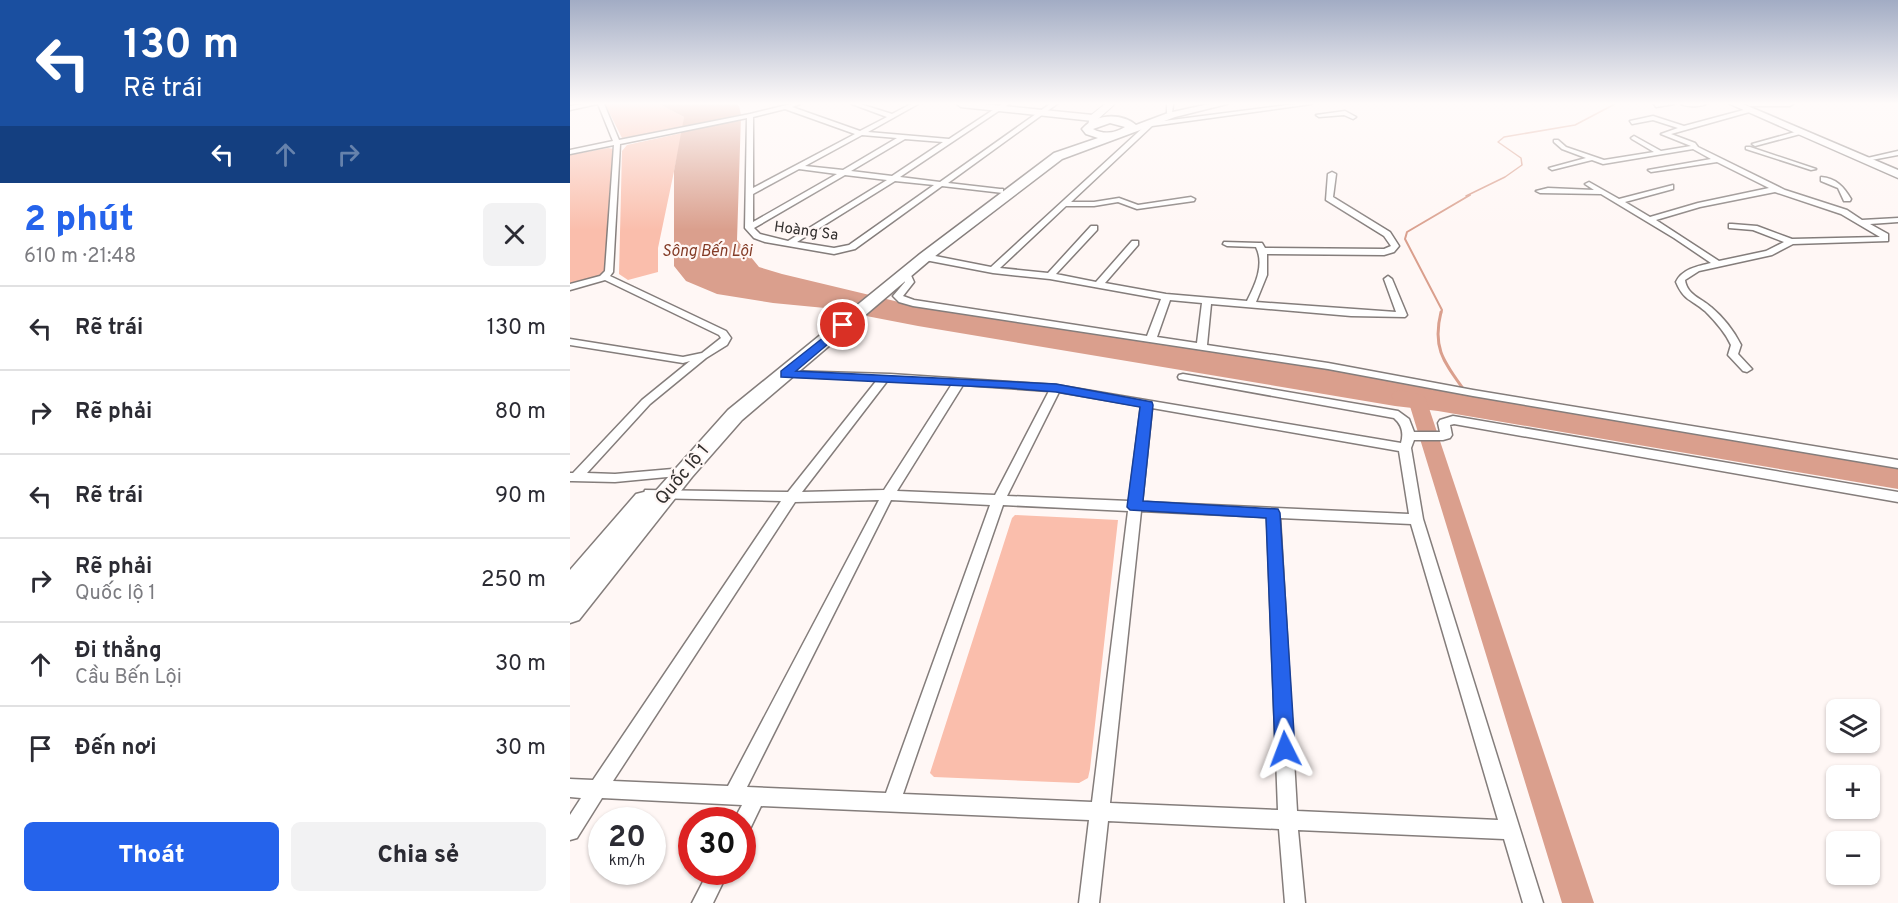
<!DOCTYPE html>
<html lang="vi">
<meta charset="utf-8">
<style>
:root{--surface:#fff;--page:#f2f2f3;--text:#2b2b33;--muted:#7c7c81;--line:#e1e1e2;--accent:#2563eb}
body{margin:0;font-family:Overpass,sans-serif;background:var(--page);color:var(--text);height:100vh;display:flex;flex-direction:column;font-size:22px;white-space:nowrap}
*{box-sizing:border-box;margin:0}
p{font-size:20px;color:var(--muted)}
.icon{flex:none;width:33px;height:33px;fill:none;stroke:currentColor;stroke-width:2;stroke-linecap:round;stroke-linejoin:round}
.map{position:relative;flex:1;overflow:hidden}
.side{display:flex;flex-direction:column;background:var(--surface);width:570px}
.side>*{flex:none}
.banner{background:#1a4fa0;color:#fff;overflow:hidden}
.tools{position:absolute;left:1256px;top:699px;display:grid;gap:12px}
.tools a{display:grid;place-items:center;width:54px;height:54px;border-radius:9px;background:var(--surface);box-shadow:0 2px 4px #0004;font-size:30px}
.speed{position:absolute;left:18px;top:807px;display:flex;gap:12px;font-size:30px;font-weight:700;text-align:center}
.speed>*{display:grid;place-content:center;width:78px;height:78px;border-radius:50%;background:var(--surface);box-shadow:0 2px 4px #0004;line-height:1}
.speed small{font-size:15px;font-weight:400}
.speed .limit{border:9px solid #d22;background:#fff;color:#111}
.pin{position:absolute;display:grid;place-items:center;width:51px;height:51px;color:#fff;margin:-26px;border:3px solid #fff;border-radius:50%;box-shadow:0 2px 6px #0007}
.me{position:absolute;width:66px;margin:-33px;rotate:357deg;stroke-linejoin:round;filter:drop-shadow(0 0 4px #0008)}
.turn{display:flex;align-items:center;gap:21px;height:126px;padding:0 24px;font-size:27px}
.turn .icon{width:78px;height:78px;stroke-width:2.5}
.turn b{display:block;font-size:42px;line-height:51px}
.lanes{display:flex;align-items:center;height:57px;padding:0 24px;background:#0003;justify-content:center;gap:30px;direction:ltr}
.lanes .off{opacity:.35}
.round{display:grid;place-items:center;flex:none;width:63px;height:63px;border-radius:9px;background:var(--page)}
.head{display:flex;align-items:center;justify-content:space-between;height:102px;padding:0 24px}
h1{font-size:36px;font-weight:800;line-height:45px;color:var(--accent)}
.primary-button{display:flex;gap:12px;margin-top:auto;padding:12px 24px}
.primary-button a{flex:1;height:69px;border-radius:9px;background:var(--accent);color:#fff;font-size:24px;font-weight:800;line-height:69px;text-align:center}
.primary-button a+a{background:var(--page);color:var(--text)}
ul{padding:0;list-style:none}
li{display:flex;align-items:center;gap:18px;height:84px;padding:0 24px;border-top:2px solid var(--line)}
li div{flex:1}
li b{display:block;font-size:22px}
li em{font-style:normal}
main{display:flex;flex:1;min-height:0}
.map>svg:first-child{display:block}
.green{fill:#fabeac}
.water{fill:#da9f8d}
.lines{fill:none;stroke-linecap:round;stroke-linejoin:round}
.stream-far2{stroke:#da9f8d;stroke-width:1.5}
.stream-far1{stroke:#da9f8d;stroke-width:2}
.stream{stroke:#da9f8d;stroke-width:3}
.river{fill:#da9f8d;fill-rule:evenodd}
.minor-casing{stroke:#847d7b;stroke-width:3}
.secondary-casing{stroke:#847d7b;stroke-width:3}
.primary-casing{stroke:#847d7b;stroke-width:2}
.trunk-casing{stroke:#847d7b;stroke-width:3}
.minor{fill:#fff;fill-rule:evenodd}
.secondary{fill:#fff;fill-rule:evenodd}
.primary{fill:#fff;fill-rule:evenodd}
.trunk{fill:#fff;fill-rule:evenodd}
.route{fill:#2563eb;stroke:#184099;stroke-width:1.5}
.labels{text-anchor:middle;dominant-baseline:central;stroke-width:4.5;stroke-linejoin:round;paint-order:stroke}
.far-street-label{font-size:15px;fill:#302d2c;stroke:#fff7f5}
.far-water-label{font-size:16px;font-style:italic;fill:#833b26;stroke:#fff7f5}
.street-label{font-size:18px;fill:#302d2c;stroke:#fff7f5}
</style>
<main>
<section class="side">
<div class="banner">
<div class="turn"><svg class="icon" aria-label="left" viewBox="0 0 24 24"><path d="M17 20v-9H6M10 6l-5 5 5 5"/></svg><div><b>130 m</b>Rẽ trái</div></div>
<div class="lanes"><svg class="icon" aria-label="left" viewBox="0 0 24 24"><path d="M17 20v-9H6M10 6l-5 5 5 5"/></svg><svg class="icon off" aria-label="ahead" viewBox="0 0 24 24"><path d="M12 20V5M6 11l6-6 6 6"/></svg><svg class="icon off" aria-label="right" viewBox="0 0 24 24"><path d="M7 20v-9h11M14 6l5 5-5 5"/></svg></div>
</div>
<div class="head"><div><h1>2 phút</h1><p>610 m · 21:48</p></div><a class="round"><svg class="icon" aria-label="close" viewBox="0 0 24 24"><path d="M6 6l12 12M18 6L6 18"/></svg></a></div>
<ul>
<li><svg class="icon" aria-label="left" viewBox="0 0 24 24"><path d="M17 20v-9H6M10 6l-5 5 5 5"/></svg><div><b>Rẽ trái</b></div><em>130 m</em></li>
<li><svg class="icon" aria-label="right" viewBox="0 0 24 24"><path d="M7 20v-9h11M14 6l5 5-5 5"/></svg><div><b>Rẽ phải</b></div><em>80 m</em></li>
<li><svg class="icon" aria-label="left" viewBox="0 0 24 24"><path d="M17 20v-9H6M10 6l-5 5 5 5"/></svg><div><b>Rẽ trái</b></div><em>90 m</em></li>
<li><svg class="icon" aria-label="right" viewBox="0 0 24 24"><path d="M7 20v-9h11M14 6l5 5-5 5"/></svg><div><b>Rẽ phải</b><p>Quốc lộ 1</p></div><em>250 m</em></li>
<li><svg class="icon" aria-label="ahead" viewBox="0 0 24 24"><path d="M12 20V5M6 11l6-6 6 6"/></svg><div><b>Đi thẳng</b><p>Cầu Bến Lội</p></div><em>30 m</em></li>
<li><svg class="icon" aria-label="arrive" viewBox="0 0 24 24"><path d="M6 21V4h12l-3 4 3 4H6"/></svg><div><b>Đến nơi</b></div><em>30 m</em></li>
</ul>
<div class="primary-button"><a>Thoát</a><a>Chia sẻ</a></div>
</section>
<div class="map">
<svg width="1328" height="903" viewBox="0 0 1328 903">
<rect width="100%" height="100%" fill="#fff7f5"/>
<path class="green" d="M35,104H89L114,117L113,128L52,138Z
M112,133L88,248V272L58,280L49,274L52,151L57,145Z
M38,148L44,149L35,272L30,276L0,285V155Z
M445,515L548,520L520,769L518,778L509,783L364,777L360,773L442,518Z"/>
<path class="water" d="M89,104H166L169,106L171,115L167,240L189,267L212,274L333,303L766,370L1328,468V489L868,411L825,406L348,326L255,308L203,303L147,294L116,281L104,266V171L114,117Z"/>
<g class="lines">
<path class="stream-far2" d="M896,196L935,177L952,165L951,158L928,142L934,137L1005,125L1045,104"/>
<path class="stream-far1" d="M871,314L872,310L835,239L837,232L900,195"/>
<path class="stream" d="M871,312C862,348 874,362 894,390"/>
<path class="river" d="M830,390L853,395L856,399L1024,903H992L839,403L824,400L821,396L824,392Z"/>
<g class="minor-casing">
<path id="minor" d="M14,104H27L0,110V106Z
M28,104H34L49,140L180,114L221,104H230L222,107L290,131L317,117L282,104H290L322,114L341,104H348L298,132L379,139L432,104H439L330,177L370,182L480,104H487L378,183L430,189H433V193L372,186L285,249L264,254L195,242L184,238L175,228L177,118L50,144L43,272L40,276L156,331L161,338L157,345L136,358L80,404L17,473L45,474L114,468L118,469L120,472L118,475L45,482L2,481H0V473H3L72,400L120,361L113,363L0,345V339L113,357L132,353L151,338L149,335L35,280L0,290V284L30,276L35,271L44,145L0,154V150L43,141ZM215,109L285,134L183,188V117ZM292,135L327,138L273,170L235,166ZM335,139L373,142L322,176L281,171ZM229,169L267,174L183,222V194ZM275,175L317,180L218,241L190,234L184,228ZM325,181L364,185L279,245L264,248L227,242Z
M597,104H603L602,114L597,113Z
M725,104H741L582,126L501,202H524L549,198L568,205L621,197L625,199L624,201L567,209L548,202L524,206H496L430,268L478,273L521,226H527V230L486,274L526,282L562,241H568V245L535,283L596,294L677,301C685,285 695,265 686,247L657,246L653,244L654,242L689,243H692L695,248L814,249L821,246L814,236L756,200L758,174L762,172L766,174L763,197L820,232L829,246L824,252L814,255L697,254V275L686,302L826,312L814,279L818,276L822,279L837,315L835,317L781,316L641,304L637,345L758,363L903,390L1328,460V468L903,396L758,369L343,306L329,302L323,296L335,282L332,273L336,270L339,271L344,282L333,296L344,300L577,336L591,299L480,279L423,273L355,260L351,257L355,254L421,267L578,123ZM600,300L632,303L627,343L587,337Z
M1084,104H1104L1086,107Z
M1111,104H1136C1130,107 1117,107 1111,104Z
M1176,104H1223L1220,106H1179Z
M1181,108L1183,111L1101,134L1125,143L1128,147L1215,190L1277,210L1292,220L1328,218V222L1300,224L1318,234V241L1223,244L1202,255L1129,271L1115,280C1117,295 1131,298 1141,307C1153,317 1164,331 1171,345L1168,354L1182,369L1177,372L1173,371L1158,355L1161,345C1155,332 1145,321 1135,311C1121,299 1114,301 1106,282C1112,269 1128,266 1141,263L1104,238L1031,194L970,193L966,191L978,188L1024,190L1015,184L1019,182L1049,199L1103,185V189L1055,202L1080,217L1128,203L1199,188L1147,162L1081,172L1078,170L1141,159L1123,149L1033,164L1022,160L982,170L979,168L1016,158L992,149L984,142V140H988L996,147L1034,160L1084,152L1062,139L1061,138L1064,136L1091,151L1121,146L1091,134L1108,128L1083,120L1062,124L1060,121L1083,116L1114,126ZM1205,192L1271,214L1310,237L1222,239L1187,226L1162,224H1159V228L1183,230L1214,242L1196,251L1149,261L1086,220L1130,207Z
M775,111L786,117L783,119L774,115L749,117L746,115Z
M1232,130L1234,131V133L1185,146L1182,144Z
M1176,147H1180L1246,169L1241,170L1176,149Z
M1328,151V155L1296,161L1293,159Z
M1251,177C1266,178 1274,187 1281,199L1280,201H1274L1268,188L1251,181Z
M215,371L320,374L486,385L831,443C834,433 832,425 824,418L609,379L608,377L609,375L613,374L828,411L839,419L844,432H870L868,423L870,420L883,416L1328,492V502L884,424L880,425L882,435L880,438L873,440H844L841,448L853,519L973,903H953L934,839L728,830L735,903H715L709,829L538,821L529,903H509L519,820L191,806L179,831L172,833V820H164L172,805L32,798L7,838L0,840V815L11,798L0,797V779L23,780L211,501L80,498L75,496L74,493L75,490L218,492L307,380L211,376L210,374L211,372ZM318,380L382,384L314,490L232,492ZM393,385L479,391L425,495L327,491ZM489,392L571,406L559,501L437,496ZM582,408L829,451L839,514L572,502ZM309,500L158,786L43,781L225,502ZM321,500L420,505L316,793L177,787ZM433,505L558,511L522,802L333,794ZM571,511L697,517L708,810L540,803ZM710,518L841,524L928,820L727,811Z
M138,872H158L143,903H122Z"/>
</g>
<g class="secondary-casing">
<path id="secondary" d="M387,104H414L523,115L528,118L523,121L391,107Z"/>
</g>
<g class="primary-casing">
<path id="primary" d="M535,104H545L528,119L526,126H518L520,116Z"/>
</g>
<g class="trunk-casing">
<path id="trunk" d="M639,104H657L605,117L492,159L360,260L172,420L122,477L9,620L0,623V570L66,494L74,492L82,495L158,410L350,254L484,153L528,138L516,134L512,129C524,114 551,112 566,125L598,113ZM540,123L555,127C546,133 534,135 523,129Z
M1160,104H1173L1328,170V178Z"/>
</g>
<use href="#minor" class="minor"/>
<use href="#secondary" class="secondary"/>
<use href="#primary" class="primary"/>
<use href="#trunk" class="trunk"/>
</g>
<linearGradient id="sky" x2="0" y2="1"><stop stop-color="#a2acc4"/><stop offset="0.45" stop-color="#fffbfa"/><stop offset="1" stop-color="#fffbfa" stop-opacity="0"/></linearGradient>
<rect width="1328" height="230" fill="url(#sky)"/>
<path class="route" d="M273,322L277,323V328L226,371L486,384L582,402L583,405L573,501L708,509L710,513L725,749L722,756L715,759L708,756L705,749L696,518L560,510L557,507L570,407L486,392L438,388L211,377V371Z"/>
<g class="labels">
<g class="far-street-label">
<text transform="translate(236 232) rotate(8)">Hoàng Sa</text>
</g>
<g class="far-water-label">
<text x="137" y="252">Sông Bến Lội</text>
</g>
<g class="street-label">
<text transform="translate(113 475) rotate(-50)">Quốc lộ 1</text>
</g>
</g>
</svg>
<div class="tools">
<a><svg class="icon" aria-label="layers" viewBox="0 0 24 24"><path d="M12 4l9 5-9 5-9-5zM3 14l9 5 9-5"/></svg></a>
<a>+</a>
<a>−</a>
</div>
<div class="speed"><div>20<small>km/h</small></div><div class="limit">30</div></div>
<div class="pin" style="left:273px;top:325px;background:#d93025"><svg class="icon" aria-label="arrive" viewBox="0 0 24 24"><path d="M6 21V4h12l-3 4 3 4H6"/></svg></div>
<svg class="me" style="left:715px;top:749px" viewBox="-20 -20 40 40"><path d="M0-17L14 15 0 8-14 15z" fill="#2563eb" stroke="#fff" stroke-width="4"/></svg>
</div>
</main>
